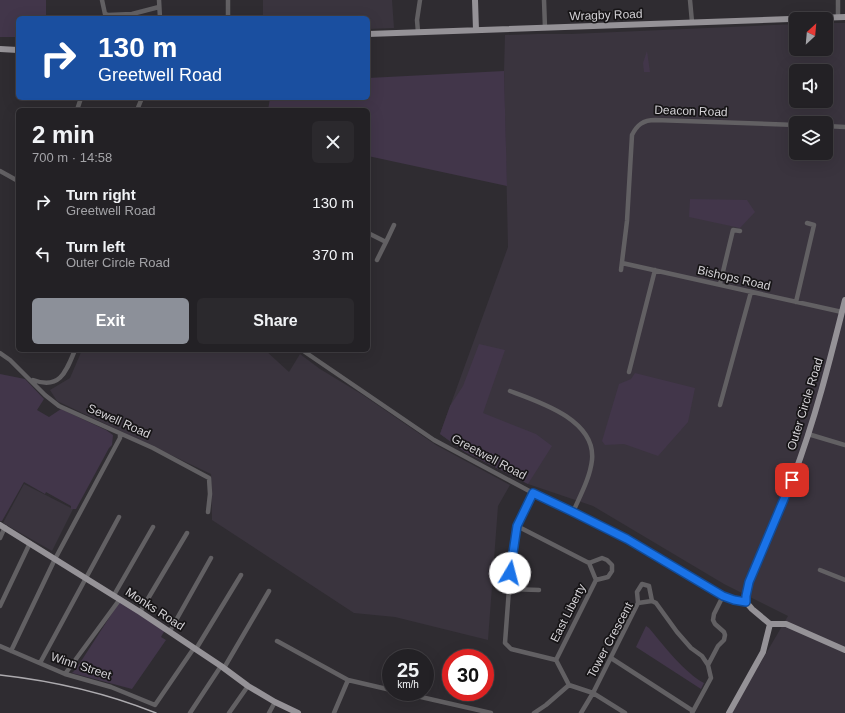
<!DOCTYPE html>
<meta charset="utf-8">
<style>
:root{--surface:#232125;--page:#2b292d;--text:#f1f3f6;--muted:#a3a3a7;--line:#403e42;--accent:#8c9099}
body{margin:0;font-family:Arial,sans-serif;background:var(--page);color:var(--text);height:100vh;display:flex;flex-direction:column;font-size:15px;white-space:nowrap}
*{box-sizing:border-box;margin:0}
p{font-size:13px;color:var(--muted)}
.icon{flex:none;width:22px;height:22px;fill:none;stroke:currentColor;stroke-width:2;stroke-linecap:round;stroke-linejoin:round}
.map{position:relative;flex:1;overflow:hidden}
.panel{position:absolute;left:16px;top:108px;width:354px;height:244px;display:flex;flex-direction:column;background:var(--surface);border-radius:6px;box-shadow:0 4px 16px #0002,0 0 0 1px var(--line)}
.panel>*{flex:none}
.top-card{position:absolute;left:16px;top:16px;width:354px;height:84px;border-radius:6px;box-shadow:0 4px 16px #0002,0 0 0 1px var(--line);background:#1a4fa0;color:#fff;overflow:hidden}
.needle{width:26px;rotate:26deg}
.buttons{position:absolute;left:789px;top:12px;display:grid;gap:8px}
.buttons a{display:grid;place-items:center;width:44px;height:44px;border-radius:6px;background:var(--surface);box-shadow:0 4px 16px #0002,0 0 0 1px var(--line);font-size:20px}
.speed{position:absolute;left:382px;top:649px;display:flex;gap:8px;font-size:20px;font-weight:700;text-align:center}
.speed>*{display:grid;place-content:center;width:52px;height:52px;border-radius:50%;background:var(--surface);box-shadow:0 4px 16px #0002,0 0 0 1px var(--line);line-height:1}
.speed small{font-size:10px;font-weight:400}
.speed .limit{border:6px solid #d22;background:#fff;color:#111}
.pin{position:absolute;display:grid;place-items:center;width:34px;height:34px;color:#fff;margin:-17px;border-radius:8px;box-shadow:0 2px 6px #0006}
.me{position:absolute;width:44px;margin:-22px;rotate:8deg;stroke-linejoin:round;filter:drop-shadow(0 0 3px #0008)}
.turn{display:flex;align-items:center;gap:14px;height:84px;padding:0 16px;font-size:18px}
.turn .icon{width:52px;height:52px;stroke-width:2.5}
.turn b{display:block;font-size:28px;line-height:34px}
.round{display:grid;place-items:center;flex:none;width:42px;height:42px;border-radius:6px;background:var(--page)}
.overview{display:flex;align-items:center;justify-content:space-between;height:68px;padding:0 16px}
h1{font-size:24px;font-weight:800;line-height:30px}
.cta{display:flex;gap:8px;margin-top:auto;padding:8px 16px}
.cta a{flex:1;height:46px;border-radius:6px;background:var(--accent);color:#fff;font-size:16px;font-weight:800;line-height:46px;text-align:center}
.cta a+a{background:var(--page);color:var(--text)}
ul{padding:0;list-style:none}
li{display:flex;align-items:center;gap:12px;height:52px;padding:0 16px}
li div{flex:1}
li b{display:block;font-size:15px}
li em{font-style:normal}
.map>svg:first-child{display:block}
.built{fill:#3a343e;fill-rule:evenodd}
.green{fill:#42364a}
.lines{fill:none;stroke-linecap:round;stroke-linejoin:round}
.minor{stroke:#626063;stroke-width:4.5}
.major{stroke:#959297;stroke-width:6}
.rail{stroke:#adabaf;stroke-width:1.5}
.route-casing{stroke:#114b97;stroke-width:10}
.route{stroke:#1a73e8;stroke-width:7}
.labels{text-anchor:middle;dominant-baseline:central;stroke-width:3.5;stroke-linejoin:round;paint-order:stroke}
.street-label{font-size:12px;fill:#d3d1d5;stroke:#171517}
</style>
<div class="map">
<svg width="845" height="713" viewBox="0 0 845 713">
<rect width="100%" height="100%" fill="#2f2c31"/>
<path class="built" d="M263,0H392L394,28L368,29V18H263Z
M826,23H845V713H731L788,616L724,584L593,506L528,484L465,452L440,434L508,247L504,71L505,35L538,34H571L796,24V49H826ZM796,71H826V101H796ZM796,123H826V153H796Z
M82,350H265L289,372L300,354L320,369L363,395L436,445L510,485L498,506L488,640L395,617L354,613L212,520L211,474L57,401L50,390L70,378Z
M24,484L73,509L52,551L3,523Z"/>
<path class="green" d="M0,0H46V18H18V37H0Z
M647,51L650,72H644L643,63Z
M504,71L507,186L368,156V110H268L270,98H368V78Z
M690,199L747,200L755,212L740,228L689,217Z
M479,344L505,350L483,413L536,434L552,446L528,484L465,452L440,434L450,406L463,386Z
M635,373L695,388L688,422L658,456L624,444L605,445L602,441L619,384L631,379Z
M0,374L25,379L44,399L37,410L49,417L61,409L106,430L113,435L112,445L109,448L76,509H71V506L46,492L45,494L24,482L2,521H0Z
M120,601L165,630L161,637L166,640L132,689L72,673L76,669Z
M646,626L649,628C663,645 685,673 704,683L701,689L636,647Z"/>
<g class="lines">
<path class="minor" d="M102,0L105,14L108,15L132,14L159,7
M159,0L160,18
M228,0V18
M544,0L545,28
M690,0L692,22
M838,0V17
M418,32L417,20L420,0
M77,110L81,98
M137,110L142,98
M826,126L845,127
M0,171L18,181
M368,233L386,242L394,225
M377,260L386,242
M622,263L842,312
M621,270L627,221L632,135C637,125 643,120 655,120L796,125
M720,284L733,230L740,231
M796,302L814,225L807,223
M302,350L434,440L533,493L573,512L627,539L723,596L734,600L746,602
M0,353L10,360L45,395L59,406L153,448L209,478L210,494L208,512
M629,372L655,270
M33,380C60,390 66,372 75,350
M510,391C540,402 596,420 592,460C590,478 580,496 573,512
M720,405L751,292
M808,434L845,445
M533,493L517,526L509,589L505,643L511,649L556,660L569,685L593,693L625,713
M517,526L589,563L596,580L556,660
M0,538L5,527
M589,563L602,558L607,560L612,565V571L608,577L596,580
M820,570L845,580
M509,589L539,590
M114,595L153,527
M638,603L637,592L642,584L649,586L652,601
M0,606L30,543
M140,612L187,533
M170,631L211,558
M277,641L348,680L391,690
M0,646L65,674L111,687L155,705L194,648
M196,649L241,575
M11,651L55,559L120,438V434
M611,658L693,711
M40,663L119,517
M708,665L718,646L724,640L725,635L724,632L715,624L713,620L714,614L723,596
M224,668L269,591
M65,674L120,599
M399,692L491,713
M190,713L221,666
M229,713L248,686
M269,713L275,702
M334,713L348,680
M534,713L546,705L569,685
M581,713L593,693L638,603L652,601L656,603L677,632L691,648L702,656L708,665L711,678L692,713"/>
<path class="major" d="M475,0L476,30
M368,34L845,17
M0,49L18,50
M845,300C830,360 815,420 793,478C779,513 763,547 749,582L746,596V602L752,609L770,624H786L845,650
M0,525L140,612L221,666L248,686L275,702L298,713
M729,713L763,652L770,624"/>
<path class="rail" d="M0,675C54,681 106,693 156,713"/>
</g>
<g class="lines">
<g class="route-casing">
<path id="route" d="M510,573L517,526L533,493L573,512L627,539L723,596L734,600L746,602V596L749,582L792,480"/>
</g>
<use href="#route" class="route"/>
</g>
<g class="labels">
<g class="street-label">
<text transform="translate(606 15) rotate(-2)">Wragby Road</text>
<text transform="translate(691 111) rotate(2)">Deacon Road</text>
<text transform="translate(734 278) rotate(13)">Bishops Road</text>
<text transform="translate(805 404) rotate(-73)">Outer Circle Road</text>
<text transform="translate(119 421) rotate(24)">Sewell Road</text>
<text transform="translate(489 457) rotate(28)">Greetwell Road</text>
<text transform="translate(155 609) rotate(33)">Monks Road</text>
<text transform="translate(568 613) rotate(-63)">East Liberty</text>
<text transform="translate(610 640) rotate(-62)">Tower Crescent</text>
<text transform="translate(81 666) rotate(18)">Winn Street</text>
</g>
</g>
</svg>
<div class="buttons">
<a><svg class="needle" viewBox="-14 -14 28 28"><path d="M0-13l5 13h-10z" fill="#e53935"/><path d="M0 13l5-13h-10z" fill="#a3a3a7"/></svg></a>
<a><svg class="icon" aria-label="sound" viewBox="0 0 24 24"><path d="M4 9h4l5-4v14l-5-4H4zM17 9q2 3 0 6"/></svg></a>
<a><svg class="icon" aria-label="layers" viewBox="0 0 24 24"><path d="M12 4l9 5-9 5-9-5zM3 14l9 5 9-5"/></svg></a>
</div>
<div class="speed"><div>25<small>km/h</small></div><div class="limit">30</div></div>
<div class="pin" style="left:792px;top:480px;background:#d93025"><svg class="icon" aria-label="arrive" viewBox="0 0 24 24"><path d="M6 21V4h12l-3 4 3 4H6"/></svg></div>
<svg class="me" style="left:510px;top:573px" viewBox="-20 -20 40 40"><circle r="19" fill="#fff"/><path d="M0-13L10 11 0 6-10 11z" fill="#1a73e8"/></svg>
<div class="top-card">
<div class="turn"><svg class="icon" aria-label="right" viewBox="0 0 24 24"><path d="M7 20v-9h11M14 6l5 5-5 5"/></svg><div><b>130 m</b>Greetwell Road</div></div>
</div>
<section class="panel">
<div class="overview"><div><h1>2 min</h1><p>700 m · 14:58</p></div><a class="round"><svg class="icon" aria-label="close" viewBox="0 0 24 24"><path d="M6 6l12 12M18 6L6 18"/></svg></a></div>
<ul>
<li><svg class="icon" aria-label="right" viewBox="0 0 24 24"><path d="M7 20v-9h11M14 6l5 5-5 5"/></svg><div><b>Turn right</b><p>Greetwell Road</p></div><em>130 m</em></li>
<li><svg class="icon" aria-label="left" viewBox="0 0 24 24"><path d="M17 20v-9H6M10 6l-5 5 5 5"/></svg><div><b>Turn left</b><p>Outer Circle Road</p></div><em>370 m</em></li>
</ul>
<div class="cta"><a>Exit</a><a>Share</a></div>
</section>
</div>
